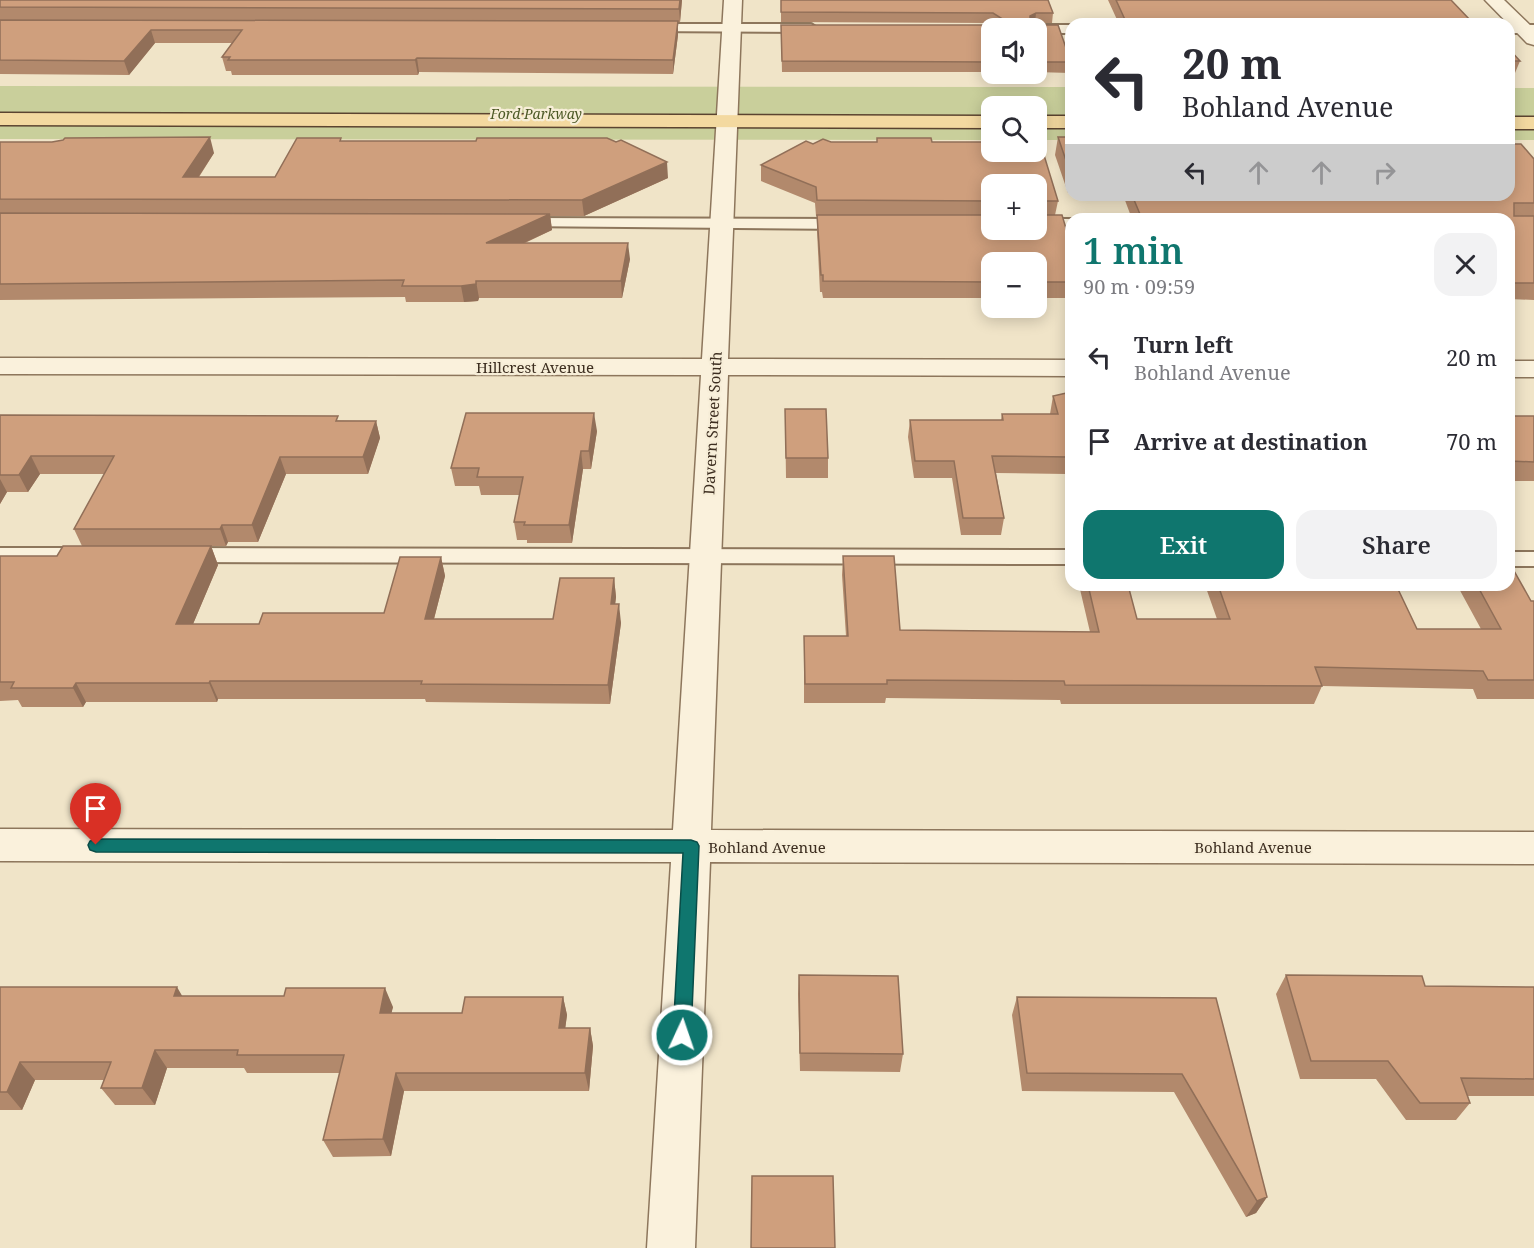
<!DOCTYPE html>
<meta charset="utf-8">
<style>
:root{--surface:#fff;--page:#f2f2f3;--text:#2b2b33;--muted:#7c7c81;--accent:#0f766e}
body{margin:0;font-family:"Noto Serif",serif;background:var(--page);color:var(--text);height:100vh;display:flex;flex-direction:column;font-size:22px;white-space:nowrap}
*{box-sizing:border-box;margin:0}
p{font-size:20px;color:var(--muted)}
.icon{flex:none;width:33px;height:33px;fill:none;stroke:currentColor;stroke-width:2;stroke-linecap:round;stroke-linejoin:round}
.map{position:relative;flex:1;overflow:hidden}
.side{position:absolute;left:1065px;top:213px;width:450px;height:378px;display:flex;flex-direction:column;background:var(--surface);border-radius:18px;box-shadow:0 3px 15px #0003}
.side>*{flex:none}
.guide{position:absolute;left:1065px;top:18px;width:450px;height:183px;border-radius:18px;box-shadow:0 3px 15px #0003;background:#fff;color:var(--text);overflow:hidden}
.buttons{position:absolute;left:981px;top:18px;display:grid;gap:12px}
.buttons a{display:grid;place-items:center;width:66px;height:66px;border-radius:12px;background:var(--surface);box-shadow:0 3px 15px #0003;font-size:30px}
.pin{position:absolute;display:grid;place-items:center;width:51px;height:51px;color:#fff;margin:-62px -26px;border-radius:50% 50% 50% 0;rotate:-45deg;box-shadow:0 0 6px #0007}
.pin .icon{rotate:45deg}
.me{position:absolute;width:66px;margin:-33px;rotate:3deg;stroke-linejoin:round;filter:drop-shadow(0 0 4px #0008)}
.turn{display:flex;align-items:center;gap:21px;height:126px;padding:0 18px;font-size:27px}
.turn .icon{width:78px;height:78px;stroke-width:2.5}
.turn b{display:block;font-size:42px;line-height:51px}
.lanes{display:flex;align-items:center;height:57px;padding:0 18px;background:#0003;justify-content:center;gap:30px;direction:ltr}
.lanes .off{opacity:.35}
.round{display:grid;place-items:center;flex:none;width:63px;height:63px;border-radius:18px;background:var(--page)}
.head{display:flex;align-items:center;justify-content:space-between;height:102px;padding:0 18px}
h1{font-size:36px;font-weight:600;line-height:45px;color:var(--accent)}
.action{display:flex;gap:12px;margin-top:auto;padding:12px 18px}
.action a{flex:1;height:69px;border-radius:18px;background:var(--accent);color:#fff;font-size:24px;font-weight:600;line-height:69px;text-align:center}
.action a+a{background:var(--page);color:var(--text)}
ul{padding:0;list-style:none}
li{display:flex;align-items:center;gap:18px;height:84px;padding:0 18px}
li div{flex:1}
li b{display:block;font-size:22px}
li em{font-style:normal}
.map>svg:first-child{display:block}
.green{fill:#c9cf9b}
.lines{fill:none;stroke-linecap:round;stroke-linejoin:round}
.service-casing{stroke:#8d765c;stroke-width:4}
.minor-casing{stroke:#8d765c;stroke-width:3}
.primary-casing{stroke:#5b4430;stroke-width:3}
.service{fill:#faf1dc;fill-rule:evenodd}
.minor{fill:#faf1dc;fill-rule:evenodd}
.primary{fill:#f3d9a0;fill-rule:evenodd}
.wall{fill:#b2896c;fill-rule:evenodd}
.shaded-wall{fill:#916f58}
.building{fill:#cf9f7d;stroke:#916f58;stroke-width:1.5}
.route{fill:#0f766e;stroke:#0a4d48;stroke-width:1.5}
.labels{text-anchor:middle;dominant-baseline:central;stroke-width:4.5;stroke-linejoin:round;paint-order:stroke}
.far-park-label{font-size:14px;font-style:italic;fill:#4d5a26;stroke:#f7eed8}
.street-label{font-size:15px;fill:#3d2e20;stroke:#f7eed8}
</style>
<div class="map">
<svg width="1534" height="1248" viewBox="0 0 1534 1248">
<rect width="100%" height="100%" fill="#f0e4c8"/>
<path class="green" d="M0,86L1071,87V140H1037L1036,106H992L991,140L0,139Z
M1509,88H1534V140H1509Z"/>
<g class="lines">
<g class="service-casing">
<path id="service" d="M646,24H811L817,28L811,32L642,31L640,28L642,25Z
M1036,25H1071V33H1036V28H1030Z
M1509,25H1534V33H1509Z
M522,218L846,219L854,224L846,229L516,226L514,223L516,220Z
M1036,219H1071V229H1036Z
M0,548H88L96,550L99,555L96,560L88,562H0Z
M184,548L1071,550V564L184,562L176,560L173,555L176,550Z
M1509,552H1534V566H1509Z"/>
</g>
<g class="minor-casing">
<path id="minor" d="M724,0H742L728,359L1071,360V376L728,375L711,830L1534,832V864L710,862L695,1248H647L671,862L0,861V829L673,830L701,375L0,374V358L702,359Z
M1485,0H1504L1534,29V45L1527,43Z
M1509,361H1534V377H1509Z"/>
</g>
<g class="primary-casing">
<path id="primary" d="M0,113L992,116V128L0,125Z
M1036,116H1071V128H1036Z
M1509,117H1534V129H1509Z"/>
</g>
<use href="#service" class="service"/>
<use href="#minor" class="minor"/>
<use href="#primary" class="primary"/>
</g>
<path class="wall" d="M0,0H682L680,22H678V35L673,74L419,72L418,75H232L231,71H226L222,57L232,43H155L129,75L0,74Z
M781,0L1053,13L1052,23H1036L1037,25L1071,61L1070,73L1036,72V28H992V72H782L781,25H993L994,24L992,23L781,22Z
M1108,0H1451L1471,21L1484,24H1119Z
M1509,49L1520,61L1515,73H1509Z
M1058,137H1071V193H1068L1055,155Z
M342,141L668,178L584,216H550L552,230L525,243L630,259L622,298H479L478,301L464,302H406L405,297L0,300V142L214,153L199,177H275Z
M831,142H932L1058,201L1055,215L1071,245V298H1036V262H992V298H823L822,292H820L817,231V216H816L815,203L761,181V165L813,144ZM992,184L1036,230H992Z
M1534,159V300L1509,299V219H1132L1123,195H1509Z
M1071,392V495L1066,474L996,473L1004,518L1001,535H961L952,478H914L908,437L910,420H1001L1002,414H1050L1053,396Z
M785,409L828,458V478H786Z
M0,415L376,421L380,438L368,474H286L258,542H228L226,546H211L218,565L193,624H259L384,613L441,557L445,576L434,619H553L614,578L616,597L615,604L621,623L610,704L426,702L425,699H218L217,702H86L83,707H22L18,700L0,701V556H57L82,546L74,529L105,474H40L28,492H7L0,504Z
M1509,416H1534V481H1509Z
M597,431L591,469H583L572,543H527V540H517L514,522L520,495H481L479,486H455L451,468Z
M843,556L900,630L1090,632L1079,585H1128L1137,619H1217L1205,585H1396L1417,629H1481L1457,585H1509L1531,601H1534V699H1477L1473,689L1322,686L1314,704H1061L1060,700L886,698L885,703H804V636H846L842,575Z
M799,975L903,1054L900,1072L800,1071L798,994Z
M1286,975L1425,986L1534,987V1096H1468L1470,1103L1456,1120H1406L1376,1079H1300L1276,994Z
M0,987L393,1007L391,1013H462L563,997L567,1015L565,1028H590L593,1046L589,1091H404L391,1156L333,1157L323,1140L340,1073H247L244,1068H167L155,1105H115L101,1088L104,1080H35L22,1110H0Z
M1017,997L1216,998L1267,1197L1256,1213L1246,1217L1174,1092L1022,1091L1012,1015Z"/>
<path class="shaded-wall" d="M680,0H682L680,22L679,9Z
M1036,13L1035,23L1029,26L1030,16Z
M678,21V35L673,74V60Z
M151,30L155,43L129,75L124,61Z
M417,58L419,72L418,75L415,60Z
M210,137L214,153L188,193L183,177Z
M667,162L668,178L584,216L582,200Z
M550,214L552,230L489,259L486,243Z
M628,243L630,259L622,298L621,281Z
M476,281L479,298L478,301L464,302L461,286Z
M594,413L597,431L591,469L589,451Z
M376,421L380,438L368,474L363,457Z
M581,451L583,469L572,543L569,525Z
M31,456L40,474L28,492L19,475Z
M280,457L286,474L258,542L252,525Z
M0,479L7,492L0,504Z
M222,525L228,542L226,546L220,529Z
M211,546L218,565L185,643L176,624Z
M441,557L445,576L429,638L425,619Z
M614,578L616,597L613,623L611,604Z
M619,604L621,623L610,704L608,685Z
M210,681L218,699L217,702L209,683Z
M76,683L86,702L83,707L73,688Z
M177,987L188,1006L174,996Z
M385,988L393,1007L387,1031L380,1013Z
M563,997L567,1015L563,1046L559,1028Z
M590,1028L593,1046L589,1091L585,1073Z
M155,1050L167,1068L155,1105L142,1088Z
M20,1062L35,1080L22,1110L7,1092Z
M396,1073L404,1091L391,1156L383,1139Z
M1267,1197L1256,1213L1246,1217L1257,1201Z"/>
<path class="building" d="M0,0H680L679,9L0,7Z
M781,0H1048L1053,13H1036L1030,16V20H1035L1037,25H1058L1071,62H1036V28H992V62L782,61L781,25H993L995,20L1001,18L993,13L781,12Z
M1116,0H1451L1471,21H1481L1484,24H1127Z
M0,20L678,21L673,60L417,58L415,60H228L230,57H222L242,30H151L124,61L0,60Z
M1509,49L1520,61H1509Z
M210,137L183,177H275L297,138H341L340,141H476L477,138H607L616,142L621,140L667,162L582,200L0,199V142H52L63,140L65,138Z
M1058,137H1071V175Z
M877,138H931L932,142H992V152H1036V142H1040L1058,201H1037L1036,209V184H992V201L817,200L816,187L761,165L806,141L813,144L823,139L831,142H877Z
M1509,143L1510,144H1521L1534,159V203H1514V216H1534V283H1509V219H1142L1132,195H1509Z
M0,213L550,214L486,243H628L621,281H476V284L461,286H402L404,280L0,284Z
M1036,213L1039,215H1062L1071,245V282H1036V262H992V282L823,281V275H821L817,215H992V230H1036Z
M1071,392V464L1069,457L992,456L1004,518H963L954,461H915L910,420H1003L1002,414H1058L1053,396Z
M785,409H826L828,458H786Z
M466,413H594L589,451H581L569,525H524L525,522H514L523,477H477L479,468H451Z
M0,415L338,416L336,421H376L363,457H280L252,525H222L220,529H74L114,456H31L19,475H0Z
M1509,416H1534V462L1509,461Z
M63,546H211L176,624H259L263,613H384L400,557H441L425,619H553L560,578H614L611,604H619L608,685L421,684L422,681H210L209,683H76L73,688H11L14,682H0V556H57Z
M843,556H894L900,630L1099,632L1088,585H1128L1137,619H1230L1218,585H1396L1417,629H1501L1477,585H1509V562L1531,601H1534V680H1488L1483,671L1315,667L1322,686L1065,685L1064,681L887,680V684H805L804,636H848Z
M799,975L898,976L903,1054L800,1053Z
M1286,975L1422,976L1425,986L1534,987V1079L1461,1078L1470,1103H1420L1388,1061H1311Z
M0,987H177L174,996H284L286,988H385L380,1013H462L465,997H563L559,1028H590L585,1073H396L383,1139L323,1140L344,1055H237L238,1050H155L142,1088H101L111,1062H20L7,1092H0Z
M1017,997L1216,998L1267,1197L1257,1201L1182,1074L1027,1073Z
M752,1176H833L835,1248H751Z"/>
<path class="route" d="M96,839L691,840L697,842L699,846L691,1035L688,1040L682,1043L676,1040L673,1035L683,853L96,852L90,850L88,845L90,841Z"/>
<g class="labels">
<g class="far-park-label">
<text x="536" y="113">Ford Parkway</text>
</g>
<g class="street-label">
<text x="535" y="367">Hillcrest Avenue</text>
<text transform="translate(712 423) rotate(-87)">Davern Street South</text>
<text x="767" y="847">Bohland Avenue</text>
<text x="1253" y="847">Bohland Avenue</text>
</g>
</g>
</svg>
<div class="buttons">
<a><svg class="icon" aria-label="sound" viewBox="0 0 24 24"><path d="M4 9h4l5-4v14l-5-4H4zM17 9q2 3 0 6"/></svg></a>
<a><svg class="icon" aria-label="search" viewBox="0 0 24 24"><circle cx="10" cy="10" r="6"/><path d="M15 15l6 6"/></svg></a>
<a>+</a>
<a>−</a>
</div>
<div class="pin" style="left:96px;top:845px;background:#d93025"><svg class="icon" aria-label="arrive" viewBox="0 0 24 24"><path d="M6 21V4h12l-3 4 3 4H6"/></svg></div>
<svg class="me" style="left:682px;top:1035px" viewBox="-20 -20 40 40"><circle r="17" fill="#0f766e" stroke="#fff" stroke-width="3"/><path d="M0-11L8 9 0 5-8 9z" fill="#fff"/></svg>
<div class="guide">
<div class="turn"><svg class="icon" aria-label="left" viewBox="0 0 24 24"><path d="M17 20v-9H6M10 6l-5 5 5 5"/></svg><div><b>20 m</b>Bohland Avenue</div></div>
<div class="lanes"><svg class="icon" aria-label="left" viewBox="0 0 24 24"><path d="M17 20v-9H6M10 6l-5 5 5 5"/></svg><svg class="icon off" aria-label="ahead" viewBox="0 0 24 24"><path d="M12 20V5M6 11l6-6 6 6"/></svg><svg class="icon off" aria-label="ahead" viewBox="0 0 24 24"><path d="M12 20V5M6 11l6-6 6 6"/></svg><svg class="icon off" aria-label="right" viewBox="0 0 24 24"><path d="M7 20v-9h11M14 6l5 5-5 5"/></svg></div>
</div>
<section class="side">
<div class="head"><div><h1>1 min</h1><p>90 m · 09:59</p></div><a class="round"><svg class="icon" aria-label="close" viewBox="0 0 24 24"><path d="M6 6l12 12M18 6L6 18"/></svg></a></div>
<ul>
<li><svg class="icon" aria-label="left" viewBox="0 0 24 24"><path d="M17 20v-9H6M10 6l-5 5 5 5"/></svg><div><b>Turn left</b><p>Bohland Avenue</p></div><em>20 m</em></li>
<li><svg class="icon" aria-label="arrive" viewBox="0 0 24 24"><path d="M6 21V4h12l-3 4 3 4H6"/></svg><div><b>Arrive at destination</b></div><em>70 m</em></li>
</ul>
<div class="action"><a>Exit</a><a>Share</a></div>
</section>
</div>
